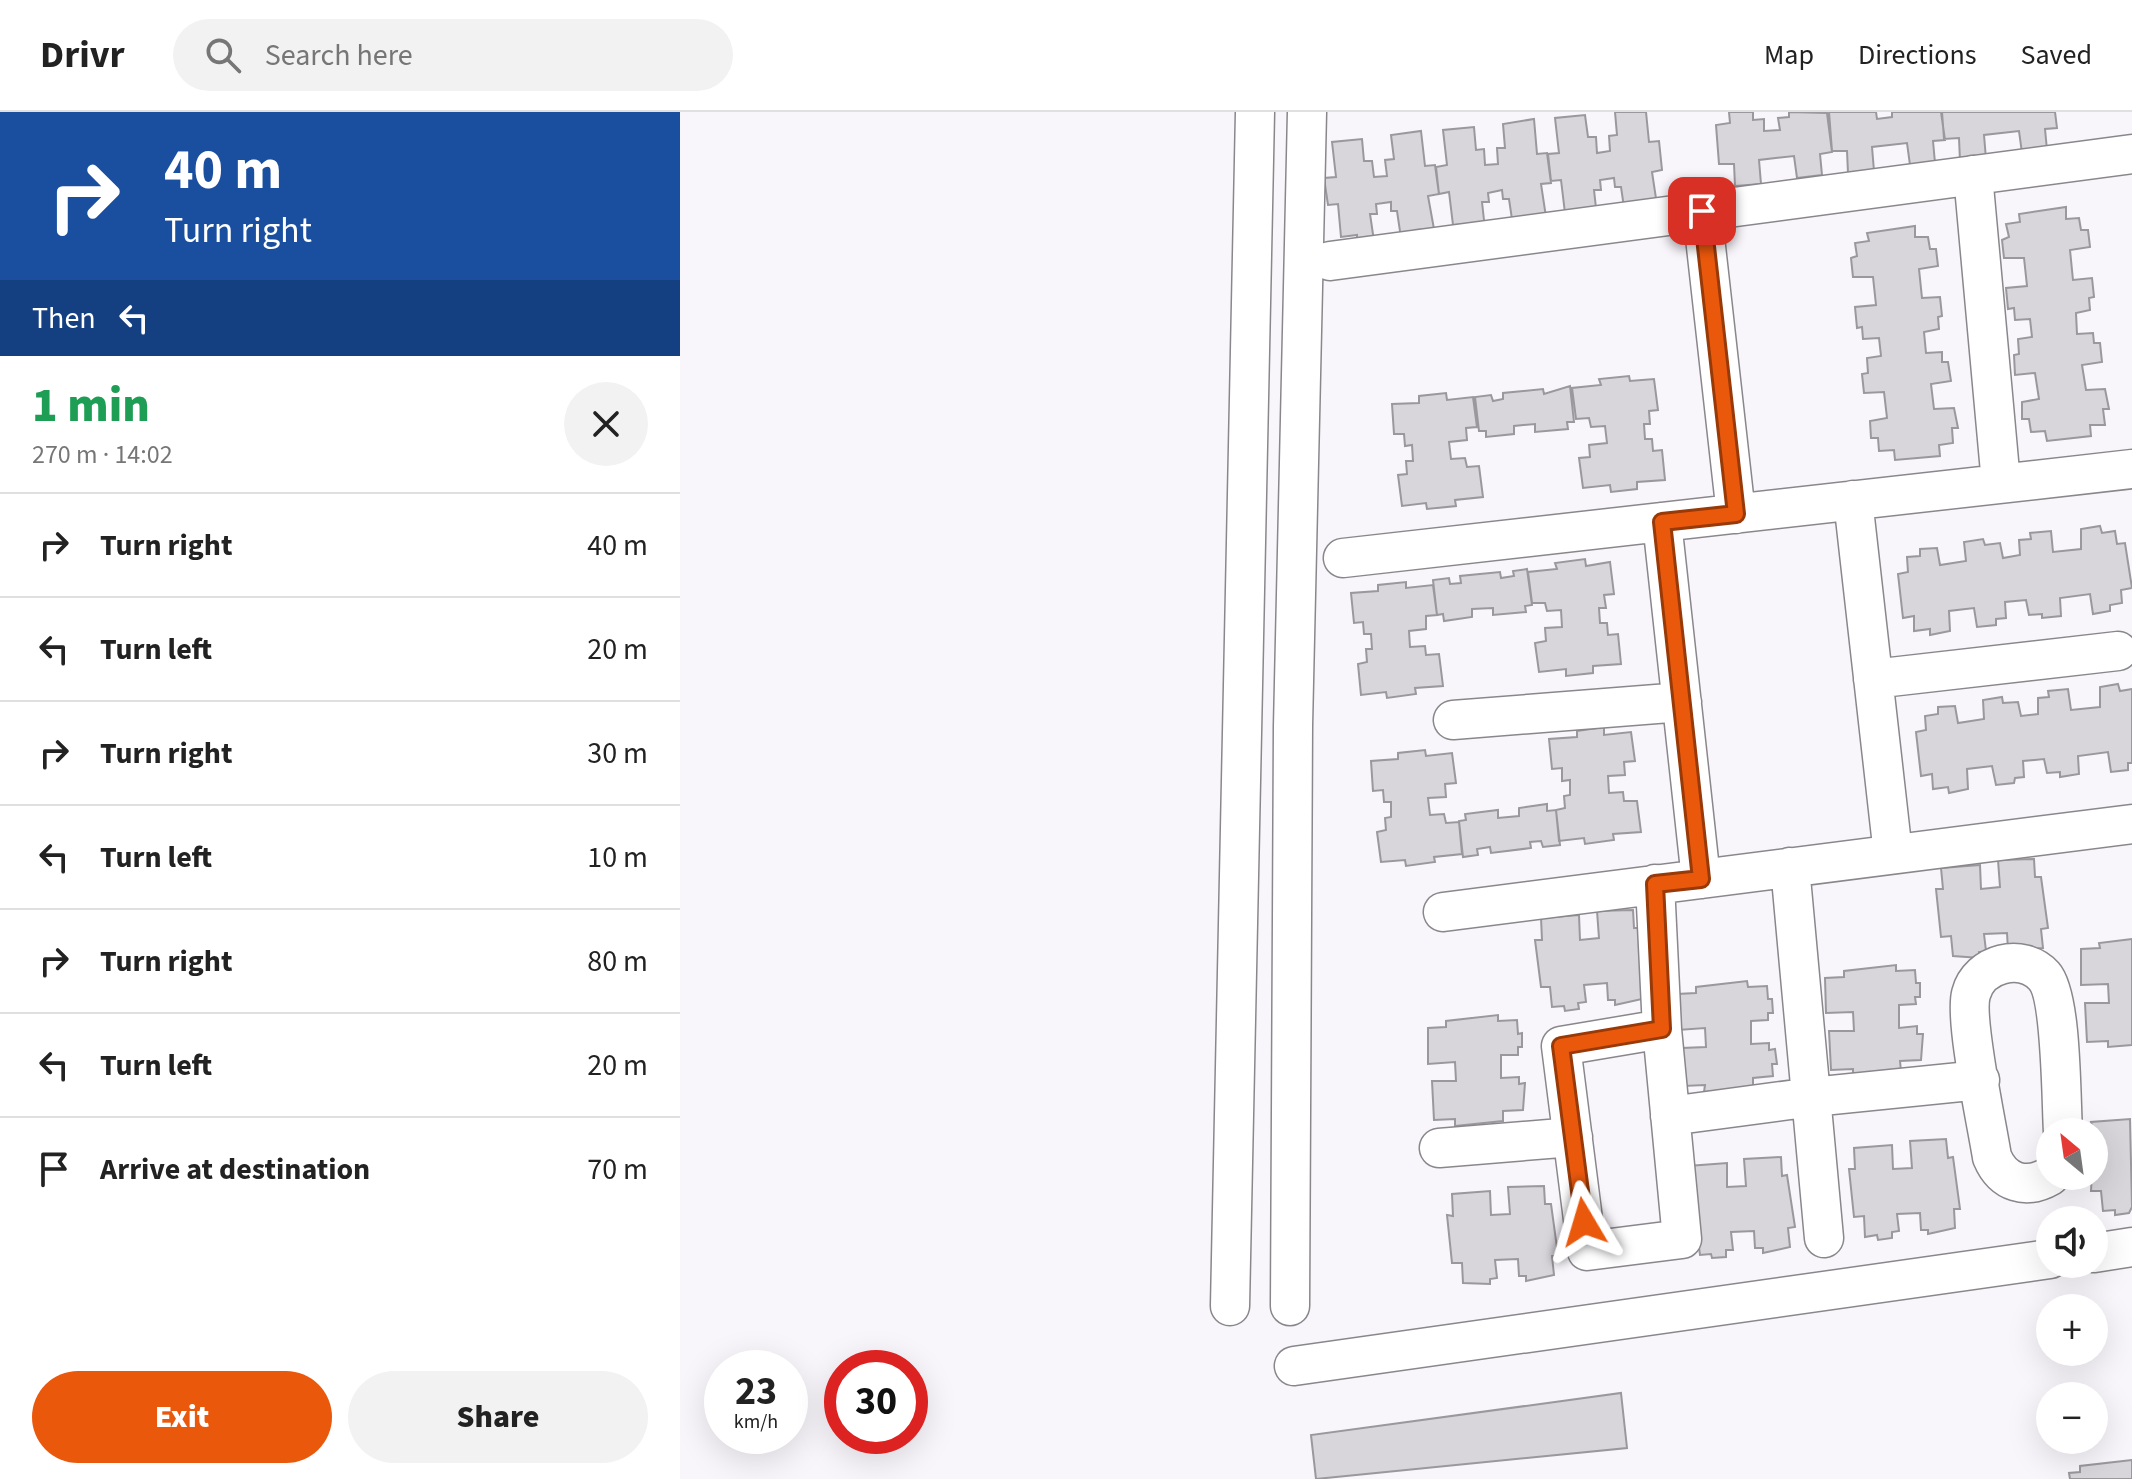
<!DOCTYPE html>
<meta charset="utf-8">
<style>
:root{--surface:#fff;--page:#f2f2f2;--text:#222;--muted:#767676;--line:#e0e0e0;--accent:#ea580c}
body{margin:0;font-family:"Source Sans 3",sans-serif;background:var(--page);color:var(--text);height:100vh;display:flex;flex-direction:column;font-size:30px;white-space:nowrap}
*{box-sizing:border-box;margin:0}
p{font-size:26px;color:var(--muted)}
.icon{flex:none;width:44px;height:44px;fill:none;stroke:currentColor;stroke-width:2;stroke-linecap:round;stroke-linejoin:round}
.map{position:relative;flex:1;overflow:hidden}
.details{display:flex;flex-direction:column;background:var(--surface);width:680px}
.details>*{flex:none}
.guide{background:#1a4fa0;color:#fff;overflow:hidden}
.needle{width:52px;rotate:331deg}
.fabs{position:absolute;left:1356px;top:1006px;display:grid;gap:16px}
.fabs a{display:grid;place-items:center;width:72px;height:72px;border-radius:50%;background:var(--surface);box-shadow:0 8px 32px #0002;font-size:40px}
.speed{position:absolute;left:24px;top:1238px;display:flex;gap:16px;font-size:40px;font-weight:700;text-align:center}
.speed>*{display:grid;place-content:center;width:104px;height:104px;border-radius:50%;background:var(--surface);box-shadow:0 8px 32px #0002;line-height:1}
.speed small{font-size:20px;font-weight:400}
.speed .limit{border:12px solid #d22;background:#fff;color:#111}
.pin{position:absolute;display:grid;place-items:center;width:68px;height:68px;color:#fff;margin:-34px;border-radius:16px;box-shadow:0 4px 12px #0006}
.me{position:absolute;width:88px;margin:-44px;rotate:353deg;stroke-linejoin:round;filter:drop-shadow(0 0 6px #0008)}
.turn{display:flex;align-items:center;gap:28px;height:168px;padding:0 32px;font-size:36px}
.turn .icon{width:104px;height:104px;stroke-width:2.5}
.turn b{display:block;font-size:56px;line-height:68px}
.then{display:flex;align-items:center;height:76px;padding:0 32px;background:#0003;gap:16px;font-size:30px}
.round{display:grid;place-items:center;flex:none;width:84px;height:84px;border-radius:42px;background:var(--page)}
.overview{display:flex;align-items:center;justify-content:space-between;height:136px;padding:0 32px}
h1{font-size:48px;font-weight:800;line-height:60px;color:#1e9e55}
.action{display:flex;gap:16px;margin-top:auto;padding:16px 32px}
.action a{flex:1;height:92px;border-radius:48px;background:var(--accent);color:#fff;font-size:32px;font-weight:800;line-height:92px;text-align:center}
.action a+a{background:var(--page);color:var(--text)}
ul{padding:0;list-style:none}
li{display:flex;align-items:center;gap:24px;height:104px;padding:0 32px;border-top:2px solid var(--line)}
li div{flex:1}
li b{display:block;font-size:30px}
li em{font-style:normal}
header{display:flex;align-items:center;gap:48px;box-sizing:border-box;height:112px;padding:0 40px;background:var(--surface);border-bottom:2px solid var(--line)}
header strong{font-size:38px}
nav{display:flex;gap:44px;margin-inline-start:auto;font-size:28px}
.search{width:560px;height:72px;background:var(--page);display:flex;align-items:center;gap:20px;box-sizing:border-box;padding:0 28px;border-radius:44px;color:var(--muted);font-size:30px}
main{display:flex;flex:1;min-height:0}
.map>svg:first-child{display:block}
.building{fill:#d9d6db;stroke:#9a989d;stroke-width:2}
.lines{fill:none;stroke-linecap:round;stroke-linejoin:round}
.minor-casing{stroke:#8a878c;stroke-width:41}
.minor{stroke:#fff;stroke-width:38}
.route-casing{stroke:#983908;stroke-width:20}
.route{stroke:#ea580c;stroke-width:14}
</style>
<header>
<strong>Drivr</strong>
<div class="search"><svg class="icon" aria-label="search" viewBox="0 0 24 24"><circle cx="10" cy="10" r="6"/><path d="M15 15l6 6"/></svg>Search here</div>
<nav><a>Map</a><a>Directions</a><a>Saved</a></nav>
</header>
<main>
<section class="details">
<div class="guide">
<div class="turn"><svg class="icon" aria-label="right" viewBox="0 0 24 24"><path d="M7 20v-9h11M14 6l5 5-5 5"/></svg><div><b>40 m</b>Turn right</div></div>
<div class="then">Then<svg class="icon" aria-label="left" viewBox="0 0 24 24"><path d="M17 20v-9H6M10 6l-5 5 5 5"/></svg></div>
</div>
<div class="overview"><div><h1>1 min</h1><p>270 m · 14:02</p></div><a class="round"><svg class="icon" aria-label="close" viewBox="0 0 24 24"><path d="M6 6l12 12M18 6L6 18"/></svg></a></div>
<ul>
<li><svg class="icon" aria-label="right" viewBox="0 0 24 24"><path d="M7 20v-9h11M14 6l5 5-5 5"/></svg><div><b>Turn right</b></div><em>40 m</em></li>
<li><svg class="icon" aria-label="left" viewBox="0 0 24 24"><path d="M17 20v-9H6M10 6l-5 5 5 5"/></svg><div><b>Turn left</b></div><em>20 m</em></li>
<li><svg class="icon" aria-label="right" viewBox="0 0 24 24"><path d="M7 20v-9h11M14 6l5 5-5 5"/></svg><div><b>Turn right</b></div><em>30 m</em></li>
<li><svg class="icon" aria-label="left" viewBox="0 0 24 24"><path d="M17 20v-9H6M10 6l-5 5 5 5"/></svg><div><b>Turn left</b></div><em>10 m</em></li>
<li><svg class="icon" aria-label="right" viewBox="0 0 24 24"><path d="M7 20v-9h11M14 6l5 5-5 5"/></svg><div><b>Turn right</b></div><em>80 m</em></li>
<li><svg class="icon" aria-label="left" viewBox="0 0 24 24"><path d="M17 20v-9H6M10 6l-5 5 5 5"/></svg><div><b>Turn left</b></div><em>20 m</em></li>
<li><svg class="icon" aria-label="arrive" viewBox="0 0 24 24"><path d="M6 21V4h12l-3 4 3 4H6"/></svg><div><b>Arrive at destination</b></div><em>70 m</em></li>
</ul>
<div class="action"><a>Exit</a><a>Share</a></div>
</section>
<div class="map">
<svg width="1452" height="1367" viewBox="0 0 1452 1367">
<rect width="100%" height="100%" fill="#f8f5fb"/>
<path class="building" d="M935,0H966L969,30L979,29L982,58L972,60L977,93L945,102L941,75H935L934,66L920,68L921,78H914L917,105L885,101L881,68L871,69L868,42L879,41L875,6L905,3L908,25H916L917,41L930,39L929,24L937,23Z
M1049,0H1073V8L1084,7V19L1100,18L1098,6L1109,5V0L1147,1L1152,40L1140,42L1142,63L1117,66L1114,44L1079,48L1081,72L1055,74L1054,52H1039L1036,13L1050,11Z
M1149,0H1196L1197,7L1212,5V0H1261L1265,28L1253,29L1255,51L1230,53L1227,31L1192,35L1194,59L1168,61L1167,39H1152Z
M1262,0H1375L1377,16L1365,17L1367,38L1342,41L1339,19L1304,23L1306,47L1280,49L1279,26L1264,27Z
M854,7L857,42L867,41L871,71L861,72L866,105L833,114L829,87H823L822,78L808,81L809,90H802L805,117L789,112L773,113L769,80L759,82L756,55L767,53L763,18L794,15L796,38L804,37L805,53L818,52L817,36H825L823,12Z
M741,19L745,54L755,53L759,82L748,84L754,117L735,118L736,124L721,126L717,99H711V90L696,92L697,102H690L694,129L677,131V123L661,125L658,92L648,93L644,66L656,65L652,30L682,27L684,49H692L694,65L707,64L705,48L714,47L711,23Z
M1386,95V107L1399,106L1401,118H1408L1410,135L1390,138L1393,168L1412,166L1414,185L1409,186L1410,198L1396,201L1397,222L1413,221L1414,231H1420L1422,250L1402,253L1406,278L1425,277L1429,297H1423L1425,313H1410L1411,324L1367,329L1365,319L1351,320L1349,307H1342V290L1359,287L1355,261L1335,263L1334,243L1339,242L1338,227L1352,225L1350,207L1335,208L1334,196L1328,197L1326,176L1347,174L1344,146H1324L1322,128L1329,125L1326,112L1340,110L1339,102Z
M1235,114V125H1248L1250,137H1256L1258,154L1239,157L1242,186L1260,185L1262,204L1258,205L1259,217L1244,220L1246,241L1262,240V250H1268L1271,269L1251,272L1254,297L1274,296L1278,316H1272L1273,331L1259,333L1260,344L1215,348L1214,338L1199,339L1198,326H1191L1190,309L1207,306L1204,280L1184,281L1182,262L1188,261L1187,246L1201,244L1199,226L1183,227L1182,215L1177,216L1175,195L1196,193L1193,165H1173L1171,146L1177,144L1175,131L1189,129L1187,121Z
M949,264L950,269L974,267L978,298L969,299L970,312H964L965,327H972L973,339L982,338L985,368L957,370V377L931,380L930,373L903,376L899,346L910,345L909,333L927,331L925,314L911,315L909,306L896,307L892,276L921,273L919,267Z
M890,274L894,310H887L888,317L855,320V312L834,314V322L806,325V319H799L795,285L811,283L813,289L823,287V281L863,277L864,282Z
M766,281L767,288L793,285L797,315L786,316L787,328L769,330L771,347L785,346L787,355L799,354L803,385L775,388L776,394L747,397L746,391L722,394L718,363L727,362L726,349H733L732,333L725,334L724,322H714L712,292L739,291V284Z
M1420,414L1422,421L1435,419L1437,432L1445,431L1452,476L1441,478L1442,491L1430,493V499L1413,502L1410,482L1380,486L1381,504L1362,506V502L1349,503L1346,488L1325,490L1326,506L1316,507V513L1297,515L1294,496L1269,499L1270,519L1250,523V517L1234,519V504L1223,506L1218,462L1228,460L1227,445L1240,444V437L1257,436L1260,453L1286,449L1284,430L1303,427L1305,433L1320,431L1323,446L1340,443L1339,428L1351,427L1350,421L1371,419L1373,440L1401,437V417Z
M905,447L906,454L930,450L934,482L924,483L926,496H919L920,511H927L928,523L938,522L941,552L913,554V561L886,564V557L859,560L855,531L866,529L865,516L882,515L881,498L867,499L865,491H852L848,460L877,457L875,451Z
M847,457L852,493L845,494L846,500L813,503V496L792,497V505L764,509L763,502L757,503L753,468L769,466L770,472L781,471L780,464L820,460L821,466L834,464L833,459Z
M726,470V476L753,473L757,503L746,504V517L729,519L730,535L745,534L746,543L759,542L763,574L735,576L736,582L707,586L706,580L681,583L678,552L687,550L686,537H692L691,522H684L683,510L674,511L671,481L698,479V473Z
M1438,572L1440,579L1452,577V651H1448V658L1431,660L1428,640L1398,644L1399,662L1380,665V660L1367,661L1364,647L1343,649L1344,665L1335,666L1334,671L1316,673L1312,654L1287,657L1288,677L1269,681L1268,675L1253,677L1252,662L1241,664L1236,620L1246,618L1245,604L1258,602V595L1275,594L1278,611L1304,607L1303,588L1322,585L1323,591L1338,590L1341,604L1358,602V586L1369,585L1368,579L1388,577L1391,598L1420,595V575Z
M924,615V623L951,620L955,649L944,650L945,663L928,664L929,681L943,680L944,689H957L961,720L933,722L934,728L905,732L904,726L879,729L876,698L885,696L884,684L890,683V668L882,669V656L872,657L869,627L897,625V619Z
M745,638L746,644L772,641L776,671L765,672L766,685L748,686L750,703L764,702L766,711L779,710L782,742L754,745L755,750L726,754L725,748L701,750L697,720L706,718L705,706L711,705V690H704L703,678L693,679L691,649L718,647V641Z
M867,692V699L876,698L880,733L863,735L861,729L850,730L851,736L811,741L810,735L797,737L798,743L783,745L779,709L786,708L785,702L818,698V706L839,704V696Z
M1354,747L1355,765H1361L1368,816L1361,817L1363,836L1328,838L1327,821L1304,822L1306,839L1299,840L1300,846L1273,844L1271,824L1261,825L1256,777H1263L1261,756L1300,753L1301,777L1320,775L1318,748Z
M953,798L954,816H960L962,887L935,893V888H928L927,871L904,873L906,890L898,891L899,897L885,899L884,894L872,895L870,875H861L855,828H862L861,806L899,803L900,828L919,826L917,799Z
M1452,827V933L1428,935V929L1407,930L1405,891H1429L1428,872L1401,873V837L1420,836L1419,831Z
M1216,853V859L1235,858L1236,871H1240V885H1235L1236,892L1219,893V916L1237,914V922H1243L1241,948L1220,949L1221,959L1173,963V957L1151,958L1149,919H1174L1173,900L1146,901L1145,866L1164,865V859Z
M1067,869L1068,875L1087,874L1088,887H1092L1093,901H1088V908L1071,909V932L1089,931V938L1095,937L1097,952H1092L1093,964L1073,966V975L1024,980L1025,973L1003,974L1002,936L1026,935L1025,916L998,918L997,882L1016,881V875Z
M818,903V909L837,908L838,922L842,921V935H838V943H821V966L839,965V972L845,971L843,998L823,999V1009L775,1014V1007L754,1008L752,969H776L775,950L748,952V916L766,915V909Z
M1450,1007L1452,1095L1449,1101L1435,1103V1098L1423,1099L1421,1079H1411L1414,1020L1411,1010Z
M1266,1027L1268,1046L1273,1045L1280,1097H1274L1275,1116L1248,1122V1118H1241L1240,1101L1217,1102L1219,1119L1212,1120V1126L1198,1128L1197,1123L1185,1125L1184,1104L1174,1105L1169,1057H1175L1174,1036L1212,1033L1213,1057L1232,1056L1230,1029Z
M1101,1045L1102,1064L1107,1063L1115,1115L1108,1116L1110,1135L1083,1141V1136H1075L1074,1119L1051,1120L1053,1138H1046V1145L1032,1146L1031,1142L1020,1143L1008,1054L1047,1051V1075L1066,1074L1064,1047Z
M864,1074L865,1092H871L878,1143L872,1144L874,1163L846,1169V1164H839L838,1147L815,1148L817,1166L810,1167V1172L783,1171L782,1151H772L767,1103L773,1104L772,1082L810,1079L811,1103L830,1102L828,1075Z
M941,1281L947,1336L636,1367L631,1323Z
M1452,1348V1367H1390L1389,1361L1400,1360V1354Z"/>
<g class="lines">
<g class="minor-casing">
<path id="minor" d="M1293,63L1321,371
M1022,99L1056,402
M650,149L1452,42
M1173,388L1213,742
M982,410L1021,767
M663,446L1452,357
M1193,567L1438,539
M773,608L1002,590
M1110,755L1144,1126
M975,772L982,917L1002,1127L907,1139L881,934L982,917
M763,800L1452,712
M990,1004L1132,985L1300,968
M759,1036L893,1025
M1370,1064C1346,1078 1323,1071 1312,1045C1307,1013 1284,907 1291,882C1299,851 1342,840 1364,864C1382,884 1381,989 1383,1020
M1414,1141L1452,1135
M550,1194L575,0
M610,1194L613,614L627,0
M614,1254L1370,1147"/>
</g>
<use href="#minor" class="minor"/>
</g>
<g class="lines">
<g class="route-casing">
<path id="route" d="M904,1110L881,934L982,917L975,772L1021,767L982,410L1056,402L1022,99"/>
</g>
<use href="#route" class="route"/>
</g>
</svg>
<div class="fabs">
<a><svg class="needle" viewBox="-14 -14 28 28"><path d="M0-13l5 13h-10z" fill="#e53935"/><path d="M0 13l5-13h-10z" fill="#767676"/></svg></a>
<a><svg class="icon" aria-label="sound" viewBox="0 0 24 24"><path d="M4 9h4l5-4v14l-5-4H4zM17 9q2 3 0 6"/></svg></a>
<a>+</a>
<a>−</a>
</div>
<div class="speed"><div>23<small>km/h</small></div><div class="limit">30</div></div>
<div class="pin" style="left:1022px;top:99px;background:#d93025"><svg class="icon" aria-label="arrive" viewBox="0 0 24 24"><path d="M6 21V4h12l-3 4 3 4H6"/></svg></div>
<svg class="me" style="left:904px;top:1110px" viewBox="-20 -20 40 40"><path d="M0-17L14 15 0 8-14 15z" fill="#ea580c" stroke="#fff" stroke-width="4"/></svg>
</div>
</main>
